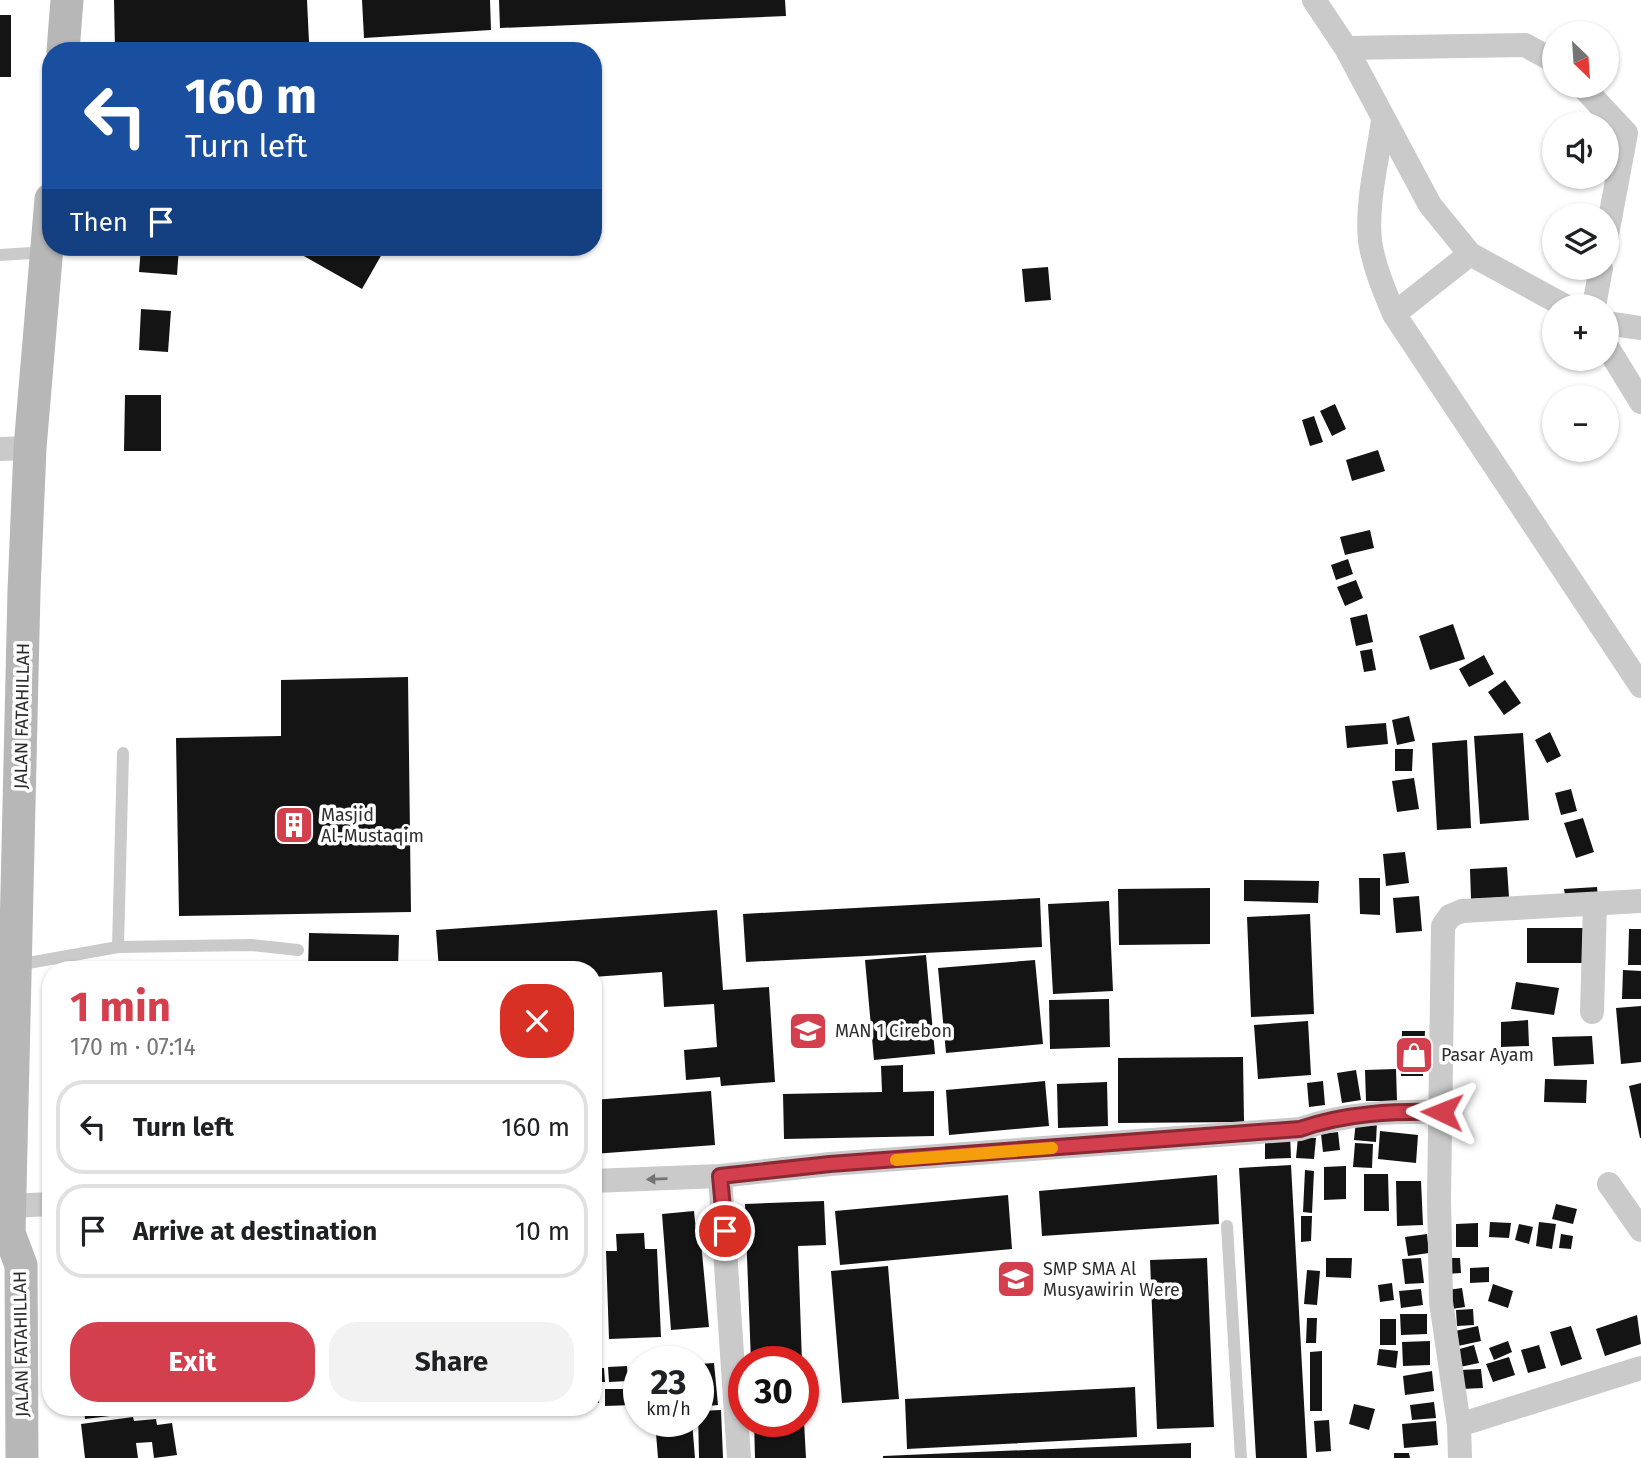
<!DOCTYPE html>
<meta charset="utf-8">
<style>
:root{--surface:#fff;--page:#f2f2f2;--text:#202124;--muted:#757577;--line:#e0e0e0;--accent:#d43f4e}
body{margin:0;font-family:"Fira Sans",sans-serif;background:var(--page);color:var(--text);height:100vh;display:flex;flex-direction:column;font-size:26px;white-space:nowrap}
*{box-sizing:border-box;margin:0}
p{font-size:23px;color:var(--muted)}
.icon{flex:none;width:38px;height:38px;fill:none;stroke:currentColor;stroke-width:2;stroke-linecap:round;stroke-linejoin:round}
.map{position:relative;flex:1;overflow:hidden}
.sheet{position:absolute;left:42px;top:961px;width:560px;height:455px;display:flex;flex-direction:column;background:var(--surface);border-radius:28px;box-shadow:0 2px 5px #0004}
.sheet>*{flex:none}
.top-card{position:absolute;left:42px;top:42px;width:560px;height:214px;border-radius:28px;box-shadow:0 2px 5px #0004;background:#1a4fa0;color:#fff;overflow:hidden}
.needle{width:46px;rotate:155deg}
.fabs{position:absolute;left:1542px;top:21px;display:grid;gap:14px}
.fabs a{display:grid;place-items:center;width:77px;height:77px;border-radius:50%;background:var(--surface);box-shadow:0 2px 5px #0004;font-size:35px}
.speed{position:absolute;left:623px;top:1346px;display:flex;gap:14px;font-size:35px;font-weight:700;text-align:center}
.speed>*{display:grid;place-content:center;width:91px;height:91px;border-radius:50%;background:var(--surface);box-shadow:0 2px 5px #0004;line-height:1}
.speed small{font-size:18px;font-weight:400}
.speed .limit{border:10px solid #d22;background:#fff;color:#111}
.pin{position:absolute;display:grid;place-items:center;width:60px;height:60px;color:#fff;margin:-30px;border:4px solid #fff;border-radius:50%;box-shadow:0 2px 7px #0007}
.me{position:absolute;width:77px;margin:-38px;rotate:272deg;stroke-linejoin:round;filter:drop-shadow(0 0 5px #0008)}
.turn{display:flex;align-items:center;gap:24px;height:147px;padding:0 28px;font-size:32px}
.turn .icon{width:91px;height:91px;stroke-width:2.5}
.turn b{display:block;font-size:49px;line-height:60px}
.then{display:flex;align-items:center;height:66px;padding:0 28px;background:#0003;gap:14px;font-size:26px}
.round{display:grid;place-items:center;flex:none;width:74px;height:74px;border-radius:28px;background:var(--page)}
.summary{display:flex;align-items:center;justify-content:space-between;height:119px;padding:0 28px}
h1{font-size:42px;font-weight:700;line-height:52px;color:var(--accent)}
.primary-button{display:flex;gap:14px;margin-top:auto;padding:14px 28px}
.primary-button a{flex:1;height:80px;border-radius:28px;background:var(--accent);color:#fff;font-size:28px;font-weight:700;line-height:80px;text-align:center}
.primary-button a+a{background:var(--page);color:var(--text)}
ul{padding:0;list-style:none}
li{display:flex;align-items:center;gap:21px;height:94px;margin:0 14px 10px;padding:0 14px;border:4px solid var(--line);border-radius:28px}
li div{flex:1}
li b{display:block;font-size:26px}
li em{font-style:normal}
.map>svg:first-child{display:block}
.building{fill:#141414}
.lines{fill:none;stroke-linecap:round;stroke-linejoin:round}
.lane{stroke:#cacaca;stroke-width:12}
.street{stroke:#cacaca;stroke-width:24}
.secondary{stroke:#b7b7b7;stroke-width:33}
.oneway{fill:#747474}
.route-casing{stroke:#8a2933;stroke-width:18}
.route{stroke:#d43f4e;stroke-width:12}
.slow{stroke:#f59e0b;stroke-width:12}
.labels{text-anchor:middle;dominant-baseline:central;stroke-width:7;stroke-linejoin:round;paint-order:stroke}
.street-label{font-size:18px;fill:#2d2d2d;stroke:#fff}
.poi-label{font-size:18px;fill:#2d2d2d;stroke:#fff;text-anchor:start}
</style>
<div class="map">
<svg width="1641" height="1458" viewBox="0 0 1641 1458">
<rect width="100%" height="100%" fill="#fff"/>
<path class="building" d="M114,0H307L309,42L115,49Z
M362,0H490L491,30L364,38Z
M499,0H785L786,16L500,28Z
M0,15H11V77H0Z
M141,247H179L177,275L139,272Z
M288,247H386L362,289Z
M1048,267L1051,300L1025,302L1022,269Z
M141,309L171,311L168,352L139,350Z
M125,395H161V451H124Z
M1335,404L1346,429L1332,436L1320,411Z
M1314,416L1323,442L1310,446L1302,420Z
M1378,450L1385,471L1352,481L1346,460Z
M1370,530L1374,548L1345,555L1340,537Z
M1348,559L1353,574L1336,580L1331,565Z
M1356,580L1363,598L1345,606L1337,587Z
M1367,614L1373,642L1356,646L1350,618Z
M1453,624L1465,659L1430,670L1419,636Z
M1372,649L1376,670L1364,672L1360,651Z
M1484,655L1494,674L1469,687L1459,669Z
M408,677L411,912L179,916L176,738L281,736V680Z
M1505,680L1521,703L1504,715L1488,692Z
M1409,716L1415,741L1397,745L1392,720Z
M1386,723L1388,744L1347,748L1345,726Z
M1550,732L1561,756L1547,763L1535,740Z
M1523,733L1529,820L1480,824L1474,736Z
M1467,740L1471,828L1437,830L1432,743Z
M1395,749H1413L1412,771H1395Z
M1414,778L1419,809L1397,812L1392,781Z
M1571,789L1577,811L1561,815L1555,793Z
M1583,818L1594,852L1576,858L1564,823Z
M1405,852L1409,883L1386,886L1383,854Z
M1507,867L1509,897L1471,899L1470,869Z
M1359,878H1380V915L1360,914Z
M1244,880L1319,881L1318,903L1244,901Z
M1597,887L1598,897L1566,900L1564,889Z
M1210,888V944L1119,945L1118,889Z
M1419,896L1422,931L1396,933L1393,898Z
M1040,898L1042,947L746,962L743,914Z
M1109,901L1113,991L1053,994L1048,904Z
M717,910L723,990L769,987L775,1082L721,1086L720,1077L686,1080L684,1050L717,1047L714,1004L664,1007L662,972L593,977V970H439L436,930Z
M1310,914L1314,1014L1251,1017L1247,917Z
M1527,928H1583L1582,963H1527Z
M1629,929H1641V965H1628Z
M309,933L399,935L398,970H308Z
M926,955L935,1054L874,1060L865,960Z
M1035,960L1043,1044L946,1053L938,968Z
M1623,970L1641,971V999H1622Z
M1516,982L1559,988L1554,1015L1511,1009Z
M1109,999L1110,1047L1050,1049L1049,1000Z
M1641,1006V1062L1621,1064L1616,1008Z
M1528,1020L1529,1046L1501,1047V1022Z
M1308,1021L1311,1075L1258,1079L1254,1025Z
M1402,1031H1425L1423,1076H1401Z
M1592,1036L1594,1064L1554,1066L1552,1037Z
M1243,1057L1244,1122L1118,1123V1058Z
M903,1065V1092L934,1091V1136L784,1139L783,1094L882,1092L881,1066Z
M1396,1069L1397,1101H1366L1365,1070Z
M1356,1070L1361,1100L1342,1103L1337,1073Z
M1545,1079L1587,1080L1586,1103L1544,1102Z
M1045,1081L1049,1126L949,1135L946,1090Z
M1323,1081L1325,1105L1309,1107L1307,1083Z
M1107,1082L1108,1126L1058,1128L1057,1084Z
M1641,1083V1138H1640L1629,1086Z
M711,1091L715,1145L593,1154V1100Z
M1356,1120L1377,1122L1376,1142L1354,1140Z
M1380,1131L1418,1135L1416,1163L1378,1159Z
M1338,1132L1340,1150L1323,1152L1321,1134Z
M1265,1134H1290L1291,1158L1265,1159Z
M1298,1137L1316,1138L1314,1159L1296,1158Z
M1355,1143L1373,1144L1372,1168L1353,1167Z
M1291,1165L1307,1458H1256L1239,1168Z
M1346,1166V1199L1324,1200V1167Z
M1305,1170L1314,1171L1312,1213L1303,1212Z
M1364,1174H1388L1389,1211H1364Z
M1217,1175L1219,1224L1042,1236L1039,1191Z
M1396,1181H1421L1423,1225L1397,1226Z
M1008,1195L1012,1249L840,1265L835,1211Z
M824,1201L826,1245L798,1246L802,1362H751L745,1204Z
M1556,1204L1577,1209L1573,1224L1552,1219Z
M694,1211L697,1242H701L709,1327L671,1330L662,1214Z
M1301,1216H1312L1311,1241L1301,1242Z
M1490,1222L1511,1223L1509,1238L1489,1237Z
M1539,1222L1556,1224L1552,1249L1536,1246Z
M1478,1223V1247H1456V1224Z
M1519,1224L1533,1227L1529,1244L1515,1240Z
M644,1233L645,1249H657L661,1337L609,1339L606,1251H617L616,1234Z
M1427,1234L1429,1253L1408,1256L1405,1237Z
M1561,1234L1573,1236L1571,1249L1559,1248Z
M1207,1258L1214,1427L1157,1429L1150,1260Z
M1326,1258H1352L1351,1278L1326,1277Z
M1421,1258L1424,1283L1405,1284L1402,1259Z
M1446,1258H1460L1461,1273L1446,1274Z
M888,1266L899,1399L842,1403L831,1271Z
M1489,1267V1282L1470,1283V1268Z
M1307,1270L1320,1271L1317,1305L1304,1304Z
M1392,1283L1394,1300L1380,1302L1378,1285Z
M1493,1284L1513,1291L1508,1308L1488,1301Z
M1462,1288L1465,1307L1451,1309L1448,1290Z
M1421,1289L1423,1305L1401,1308L1399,1291Z
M1473,1309L1474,1325L1457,1326L1456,1310Z
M1400,1314H1427V1334L1401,1335Z
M1637,1315L1641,1344L1605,1356L1596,1329Z
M1307,1318H1317L1316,1343H1306Z
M1380,1319H1396V1345H1380Z
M1478,1326L1481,1341L1458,1346L1455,1331Z
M1571,1326L1582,1359L1561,1366L1550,1332Z
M1430,1341V1365L1403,1366L1402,1342Z
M1508,1341L1512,1352L1494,1360L1489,1348Z
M1474,1345L1479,1363L1460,1367L1456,1350Z
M1539,1345L1546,1368L1528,1373L1521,1350Z
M1379,1349L1398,1351L1396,1368L1377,1365Z
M1322,1351V1411H1310V1352Z
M1509,1357L1515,1375L1493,1382L1486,1364Z
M714,1363L718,1405L698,1407V1364Z
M627,1366L628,1381L609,1382L608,1367Z
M593,1368H604L605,1382H593Z
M1481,1369L1483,1388L1461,1389L1460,1370Z
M1432,1371L1434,1391L1405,1395L1403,1376Z
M593,1386H598L599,1403H593Z
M1135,1387L1137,1437L907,1449L905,1399Z
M605,1389H633V1405L605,1406Z
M1434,1402L1436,1418L1412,1420L1410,1405Z
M1354,1404L1375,1409L1369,1430L1349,1424Z
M84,1407H134L135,1413L85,1419Z
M406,1407H421L422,1411L407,1414Z
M721,1410L723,1458H699L698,1411Z
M133,1417L134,1421L156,1419L157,1425L172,1423L177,1455L154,1458L152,1442L136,1443L138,1458H85L81,1424Z
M1329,1420L1331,1451L1316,1452L1314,1421Z
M655,1421H692L695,1458H658Z
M754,1421H804L806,1458H755Z
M1436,1421L1438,1445L1404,1448L1402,1424Z
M1191,1443V1458H883V1456Z
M1394,1453H1409L1410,1458H1394Z"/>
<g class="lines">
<path class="lane" d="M0,255L47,252
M118,947L123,753
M17,965L118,947L252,945L298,950
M1227,1226L1241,1458"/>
<path class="street" d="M1314,0L1346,48L1430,205L1470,254L1565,306
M1346,48L1525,45L1554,61
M1582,86L1626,133L1606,240
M1383,120C1378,158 1366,202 1370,241C1374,267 1384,290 1394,314
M1470,254L1394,314L1641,686
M1594,306L1601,268
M1606,323L1641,328
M1606,345L1641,402
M0,449L30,448
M1592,1012L1595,904
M720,1176L739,1458
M593,1181L720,1176L830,1164L1300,1129C1345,1113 1394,1111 1442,1112
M1609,1184L1641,1230
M10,1206L51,1204
M1459,1425L1641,1368
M1460,1458L1459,1425L1441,1302L1439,1198L1443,926L1450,916L1462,911L1641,901"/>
<path class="secondary" d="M63,51L67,0
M22,1458L21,1265L9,1233L24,591L30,448L51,199"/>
</g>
<defs><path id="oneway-solid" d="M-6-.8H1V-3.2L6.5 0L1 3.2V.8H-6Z" transform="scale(1.75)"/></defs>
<use class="oneway" href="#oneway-solid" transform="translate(657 1179) rotate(178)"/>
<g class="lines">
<g class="route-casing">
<path id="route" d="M725,1231L720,1176L830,1164L1300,1129C1345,1113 1394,1111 1442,1112"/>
</g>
<use href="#route" class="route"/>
<path class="slow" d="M896,1160L1052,1148"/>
</g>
<defs>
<g id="building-square" transform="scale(2.0125)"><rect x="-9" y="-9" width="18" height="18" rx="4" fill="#d43f4e" stroke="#fff"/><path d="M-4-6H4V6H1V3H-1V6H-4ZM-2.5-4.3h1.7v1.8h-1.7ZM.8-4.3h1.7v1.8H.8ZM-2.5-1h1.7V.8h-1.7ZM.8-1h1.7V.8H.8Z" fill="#fff"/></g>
<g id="school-square" transform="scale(2.0125)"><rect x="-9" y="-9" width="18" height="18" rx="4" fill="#d43f4e" stroke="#fff"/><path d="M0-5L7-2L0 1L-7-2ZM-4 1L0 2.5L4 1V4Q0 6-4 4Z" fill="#fff"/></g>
<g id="shop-square" transform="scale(2.0125)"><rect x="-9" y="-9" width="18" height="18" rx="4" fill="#d43f4e" stroke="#fff"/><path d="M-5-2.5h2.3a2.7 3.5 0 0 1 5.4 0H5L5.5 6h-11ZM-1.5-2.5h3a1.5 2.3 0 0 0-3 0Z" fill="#fff"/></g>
</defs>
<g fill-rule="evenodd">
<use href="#building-square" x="294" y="825"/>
<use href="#school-square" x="808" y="1031"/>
<use href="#shop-square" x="1414" y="1055"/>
<use href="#school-square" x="1016" y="1279"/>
</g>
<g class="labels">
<g class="street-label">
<text transform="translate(22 716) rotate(-89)">JALAN FATAHILLAH</text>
<text transform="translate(21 1344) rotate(-91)">JALAN FATAHILLAH</text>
</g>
<g class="poi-label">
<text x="321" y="815">Masjid<tspan x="321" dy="21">Al-Mustaqim</tspan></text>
<text x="835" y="1031">MAN 1 Cirebon</text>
<text x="1441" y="1055">Pasar Ayam</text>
<text x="1043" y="1269">SMP SMA Al<tspan x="1043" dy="21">Musyawirin Were</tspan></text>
</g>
</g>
</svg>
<div class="fabs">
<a><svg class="needle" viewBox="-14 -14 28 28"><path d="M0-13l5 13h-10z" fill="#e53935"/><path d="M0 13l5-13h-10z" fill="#757577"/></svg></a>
<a><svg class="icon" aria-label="sound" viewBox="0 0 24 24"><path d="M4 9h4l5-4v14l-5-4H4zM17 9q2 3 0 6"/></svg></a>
<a><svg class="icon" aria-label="layers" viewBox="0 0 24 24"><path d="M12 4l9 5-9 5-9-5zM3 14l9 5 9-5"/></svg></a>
<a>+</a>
<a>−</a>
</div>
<div class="speed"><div>23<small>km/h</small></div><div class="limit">30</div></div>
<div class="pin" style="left:725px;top:1231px;background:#d93025"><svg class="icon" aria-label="arrive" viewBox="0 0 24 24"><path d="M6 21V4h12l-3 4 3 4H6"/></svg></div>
<svg class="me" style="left:1442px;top:1112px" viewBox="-20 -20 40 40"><path d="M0-17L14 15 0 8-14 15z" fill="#d43f4e" stroke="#fff" stroke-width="4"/></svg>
<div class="top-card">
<div class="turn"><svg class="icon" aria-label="left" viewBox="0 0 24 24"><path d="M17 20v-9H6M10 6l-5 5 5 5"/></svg><div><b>160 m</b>Turn left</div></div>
<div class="then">Then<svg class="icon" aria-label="arrive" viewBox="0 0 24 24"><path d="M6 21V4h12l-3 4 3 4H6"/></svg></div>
</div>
<section class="sheet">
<div class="summary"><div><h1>1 min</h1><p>170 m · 07:14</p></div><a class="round" style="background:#d93025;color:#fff"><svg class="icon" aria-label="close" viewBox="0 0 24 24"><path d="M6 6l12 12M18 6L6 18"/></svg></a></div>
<ul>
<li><svg class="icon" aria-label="left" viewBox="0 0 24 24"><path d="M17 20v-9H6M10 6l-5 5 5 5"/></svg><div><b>Turn left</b></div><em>160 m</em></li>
<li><svg class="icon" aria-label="arrive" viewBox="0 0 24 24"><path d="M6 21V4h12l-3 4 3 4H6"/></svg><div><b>Arrive at destination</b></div><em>10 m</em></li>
</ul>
<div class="primary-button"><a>Exit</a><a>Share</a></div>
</section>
</div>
